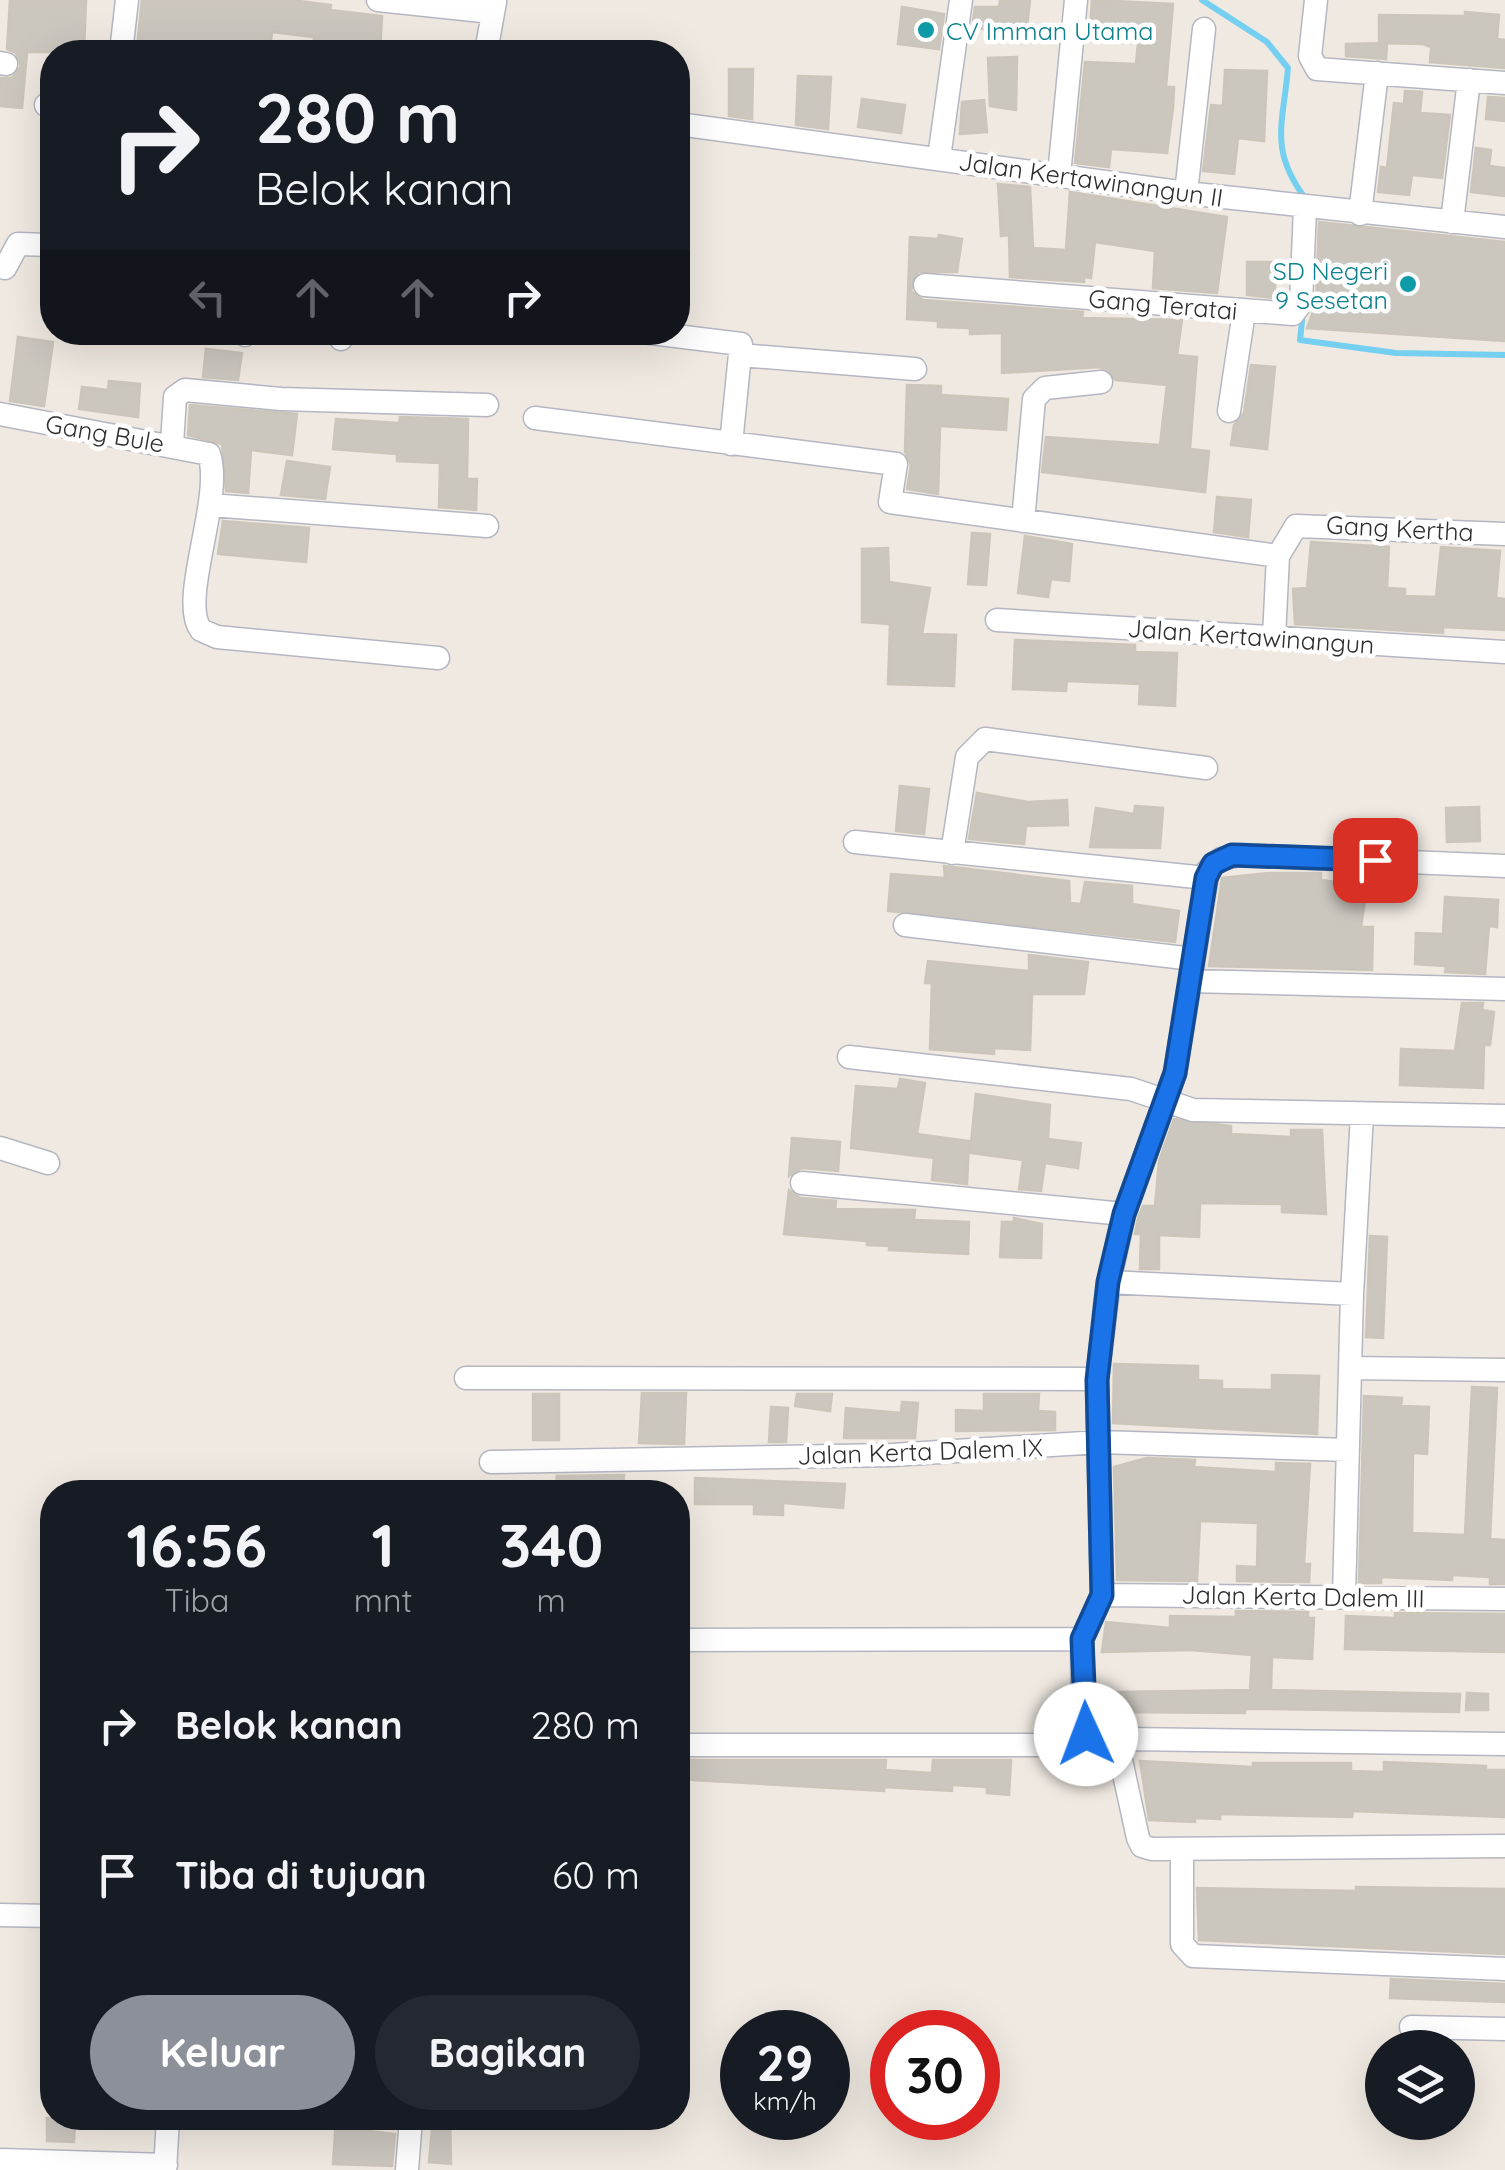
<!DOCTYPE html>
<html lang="id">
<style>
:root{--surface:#171b24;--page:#242831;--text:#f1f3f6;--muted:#9ea1a6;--accent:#8c9099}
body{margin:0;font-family:Quicksand,sans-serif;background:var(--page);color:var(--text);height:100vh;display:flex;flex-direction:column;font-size:38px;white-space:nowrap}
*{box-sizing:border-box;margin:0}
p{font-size:32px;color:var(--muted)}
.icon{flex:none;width:55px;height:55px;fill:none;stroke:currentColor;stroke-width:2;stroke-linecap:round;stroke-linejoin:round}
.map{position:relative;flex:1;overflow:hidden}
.details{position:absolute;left:40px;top:1480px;width:650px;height:650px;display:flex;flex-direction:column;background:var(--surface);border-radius:40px;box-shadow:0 10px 40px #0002}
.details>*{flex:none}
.guide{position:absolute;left:40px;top:40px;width:650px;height:305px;border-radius:40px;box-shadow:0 10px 40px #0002;background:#171b24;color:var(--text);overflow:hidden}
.buttons{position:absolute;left:1365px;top:2030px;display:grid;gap:20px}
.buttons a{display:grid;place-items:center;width:110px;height:110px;border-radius:50%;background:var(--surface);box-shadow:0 10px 40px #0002;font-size:50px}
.speed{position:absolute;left:720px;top:2010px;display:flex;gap:20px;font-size:50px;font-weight:700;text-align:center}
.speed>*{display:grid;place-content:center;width:130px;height:130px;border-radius:50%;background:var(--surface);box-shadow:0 10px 40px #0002;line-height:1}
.speed small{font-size:25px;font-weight:400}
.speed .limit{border:15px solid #d22;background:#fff;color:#111}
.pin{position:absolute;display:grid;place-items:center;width:85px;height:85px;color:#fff;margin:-42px;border-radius:20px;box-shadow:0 5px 15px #0006}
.me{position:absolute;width:110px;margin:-55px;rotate:358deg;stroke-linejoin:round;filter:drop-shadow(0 0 8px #0008)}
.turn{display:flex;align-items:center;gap:35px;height:210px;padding:0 50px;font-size:45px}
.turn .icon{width:130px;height:130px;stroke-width:2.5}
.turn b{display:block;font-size:70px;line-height:85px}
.lanes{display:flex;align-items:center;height:95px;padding:0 50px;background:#0003;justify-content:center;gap:50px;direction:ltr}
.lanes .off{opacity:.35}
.eta{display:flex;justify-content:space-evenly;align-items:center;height:170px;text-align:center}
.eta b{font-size:60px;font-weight:800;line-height:70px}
.primary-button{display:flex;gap:20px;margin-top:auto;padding:20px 50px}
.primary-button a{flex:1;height:115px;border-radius:60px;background:var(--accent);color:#fff;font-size:40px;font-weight:800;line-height:115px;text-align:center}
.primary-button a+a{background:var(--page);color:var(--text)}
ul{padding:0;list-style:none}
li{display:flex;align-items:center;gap:30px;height:150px;padding:0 50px}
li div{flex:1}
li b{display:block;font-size:38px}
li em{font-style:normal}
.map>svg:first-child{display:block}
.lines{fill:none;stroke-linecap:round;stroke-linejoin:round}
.stream{stroke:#75cff0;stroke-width:6}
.building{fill:#cbc7bf;stroke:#cbc5ba;stroke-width:2.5}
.minor-casing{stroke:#b4b7c1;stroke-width:25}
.minor{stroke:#fff;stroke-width:22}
.route-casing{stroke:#114b97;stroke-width:25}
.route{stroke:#1a73e8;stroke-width:18}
.culture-dot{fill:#0f9aa8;stroke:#fff;stroke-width:4}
.labels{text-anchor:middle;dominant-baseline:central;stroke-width:9;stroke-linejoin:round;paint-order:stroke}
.culture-label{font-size:25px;fill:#0d838f;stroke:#fff;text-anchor:start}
.street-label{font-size:25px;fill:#2e2e2e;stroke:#fff}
</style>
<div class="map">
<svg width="1505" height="2170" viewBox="0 0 1505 2170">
<rect width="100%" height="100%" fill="#efe9e1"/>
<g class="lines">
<path class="stream" d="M1202,0L1267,42L1288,68C1283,125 1269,149 1305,198
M1303,312L1300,340L1396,353L1505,355"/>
</g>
<path class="building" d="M10,0H86L84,52H27L22,108L0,106V78H12L21,66L16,53L7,49Z
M142,0H291L331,5L330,10L382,16L380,52H312L314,37L272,32L270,52H177L137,47Z
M1000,0H1030L1027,27L986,22V29H972L975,7H999Z
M1092,0L1173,4L1166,87H1174L1173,108L1167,153L1111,149L1109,167L1075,163L1085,62L1136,64L1139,32L1090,29Z
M902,7L944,14L939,49L898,44Z
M1465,12L1499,15L1497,39L1505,40V68L1430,62L1431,47L1423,44L1379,43V15L1465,16Z
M1387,43L1386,59L1346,56V44Z
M1017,57L1016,110L990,106L988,58Z
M729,69H753L752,119L729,116Z
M1225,70L1267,71L1264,141L1238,138L1234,174L1203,171L1211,105L1223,106Z
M798,76L831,77L828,129L796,125Z
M1405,91L1422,92L1420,113L1450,115L1442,178L1412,175L1409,195L1378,192L1381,167L1387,168L1394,103L1404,104Z
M1488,97L1505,98V121L1486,119Z
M862,99L905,105L901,133L858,127Z
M984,100L987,132L960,134L962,102Z
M1476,148L1491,150L1489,166L1505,168V196L1471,192Z
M998,184L1030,187L1033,248L1066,250L1070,192L1227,217L1217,293L1153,288L1155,251L1095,242L1091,278L1084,277V282L1010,277L1009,235L1001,236Z
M1319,222L1505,242V341L1307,328L1316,304Z
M939,235L962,239L957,272H918L911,291L923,300L1083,312L1082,318L1182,320L1177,355L1197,357L1190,449L1209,451L1205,492L1042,472L1046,437L1160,445L1167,385L1116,380L1100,367L1002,373V333L970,334V328L938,327V321L907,319L910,237L938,239Z
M1247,262H1275V298L1247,295Z
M18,337L53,342L44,406L10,401Z
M206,349L242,353L238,380L203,377Z
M1251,365L1275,367L1267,449L1231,445L1234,425L1244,413Z
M109,381L140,384L138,417L79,409L82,387L108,390Z
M907,385L941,386V395L1008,399L1006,430L940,426L938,494L907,489L911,465L905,452Z
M190,405L297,414L292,455L251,450L248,493L226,491L222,444L188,435Z
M400,417L468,419L467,479H477L476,510L439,507L440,463L397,461V454L333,449L336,419L399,423Z
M287,461L330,467L325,499L281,495Z
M1217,497L1251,500L1248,537L1214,532Z
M223,521L309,528L306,562L218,554Z
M972,533L990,534L986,585L968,584Z
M1025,536L1072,544L1069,581L1051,579L1048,597L1018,593Z
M1311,542L1389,547L1387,588L1405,589V596L1436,597L1441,547L1500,551L1496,598L1505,599V630L1443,627V633L1295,624L1293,589L1307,588Z
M888,548L889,582L930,588L922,634L956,635L954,686L888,684L890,624L862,622V549Z
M1015,640L1135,645V652L1177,653L1175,706L1139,704L1140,684L1067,681L1066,691L1013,689Z
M900,786L929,789L924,834L896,831Z
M977,793L1028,802L1067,800L1068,825L1026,826L1024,844L969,839Z
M1135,806L1163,808L1160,848L1090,847L1096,808L1134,814Z
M1479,807L1480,841L1447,842L1446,808Z
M944,866L1069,881L1070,903L1081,904L1085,882L1132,886V904L1179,911L1175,942L888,911L891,874L945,878Z
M1269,873H1321V880L1367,886L1361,927H1373L1372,970L1209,966L1222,878Z
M1445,897L1498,900L1497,927L1489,926L1485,974L1445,972L1446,966L1415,964L1416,933L1443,934Z
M1029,955L1088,962L1084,994H1032L1030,1050L994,1048V1054L930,1049L932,983H925L928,961L1029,971Z
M1462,1003H1483L1482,1010L1494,1012L1490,1045H1484L1483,1088L1400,1085L1401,1049L1455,1051Z
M900,1079L925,1083L917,1134L969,1141L967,1184L932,1180L934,1158L851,1148L856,1086L898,1089Z
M976,1094L1050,1105L1048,1139L1081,1143L1078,1168L1045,1163L1041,1191L1019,1189L1023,1160L970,1153Z
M1174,1119L1231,1126V1134L1291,1137V1130H1322L1326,1214L1282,1212V1204L1200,1203L1199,1237L1159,1235V1269H1140L1141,1234H1135L1138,1218L1143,1206H1155L1159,1161Z
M792,1138L840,1142L838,1171L802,1168L789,1176Z
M789,1190L800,1198L836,1201L835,1209L915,1210L914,1220L969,1222L968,1254L889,1250L890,1246L867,1245V1241L784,1234Z
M1014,1218L1042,1224L1041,1258L1000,1257L1002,1222H1014Z
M1370,1236L1387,1237L1383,1338L1366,1337Z
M1114,1364L1198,1366V1380L1222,1381V1389L1272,1390V1375L1319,1376L1317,1434L1113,1423Z
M1472,1387L1497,1388L1490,1539L1505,1540V1584H1490V1577L1452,1575V1580L1381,1577V1583H1359L1364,1396L1402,1398L1401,1406L1429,1407L1427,1454L1413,1453L1412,1533L1465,1535Z
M642,1393H686L684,1444L639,1443Z
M533,1394H559V1440H533Z
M797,1394H832L830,1411L795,1406Z
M984,1394H1039L1038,1411L1055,1412V1430L956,1431V1410L984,1411Z
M902,1402L918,1403L915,1438H844L846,1408L901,1413Z
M771,1407L788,1408L786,1442H769Z
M1147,1458L1195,1460L1194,1467L1276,1472V1463L1310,1464L1304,1564H1310L1309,1582L1237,1581V1566L1257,1567L1258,1523L1200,1521L1197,1581L1117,1580L1114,1467Z
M624,1475L622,1492L593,1489V1492H564V1485L556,1484L557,1476Z
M695,1478L845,1484L843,1508L783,1503V1515L754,1514V1504H695Z
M1236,1611L1308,1612V1618H1314L1312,1659L1272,1657L1271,1690L1460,1694L1459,1712L1270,1709H1245V1713L1115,1712V1692L1250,1690L1252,1655L1190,1650L1102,1652L1106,1622L1170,1628V1616L1236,1617Z
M1395,1613L1505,1614V1652L1345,1649L1346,1616L1395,1618Z
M1467,1693L1488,1694V1710H1466Z
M678,1760H886L885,1770L932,1773L933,1760H1011L1009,1795L987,1793V1787L952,1785V1791L884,1787V1791L693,1780L678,1776Z
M1140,1761L1253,1767V1763H1351V1771L1384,1772V1762L1486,1766V1770H1505V1817L1353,1811L1352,1817L1220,1814V1819L1195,1818V1822L1149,1820Z
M1356,1887L1505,1889V1954L1199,1940L1197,1888L1356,1891Z
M1391,1979L1505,1984V2002L1390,1998Z
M47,2118H75L74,2142L47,2141Z
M336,2118H369V2131L395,2134L392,2166L333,2164Z
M433,2118H450L451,2164L429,2162Z"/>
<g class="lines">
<g class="minor-casing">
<path id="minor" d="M378,0L492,12
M1316,0L1310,56L1317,69L1505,83
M121,52L127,0
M486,52L495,2
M0,63L6,64
M46,105L52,106
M678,124L1186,193L1505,227
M939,158L961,0
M1059,175L1076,0
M1186,193L1204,29
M1360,214L1377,73
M1452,222L1469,80
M0,267L5,268L18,244L52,245
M925,285L1293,314L1301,303L1305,208
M643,332L741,344L731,444
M245,335V332
M341,339V332
M740,355L915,369
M1229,411L1244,312
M0,414L209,454C224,498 178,600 201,630L217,637L438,658
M535,418L896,464L890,502L1278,556
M172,444L175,397L185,390L281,399L487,405
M210,505L487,526
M1023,521L1034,399L1045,388L1101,382
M997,620L1505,652
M1274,637L1278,556L1296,526L1505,534
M855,842L1206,878
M952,853L967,757L985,739L1206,768
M905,925L1193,959
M1190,981L1505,989
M849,1057L1131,1089L1193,1110L1505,1116
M0,1148L48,1163
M802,1183L1124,1214
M1109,1282L1352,1294
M1350,1368L1505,1370
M466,1378L1097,1379
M491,1462L892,1455L1100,1442L1348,1450
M1102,1595L1505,1599
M1344,1596L1352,1294L1362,1114
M678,1640L1082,1639
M1505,1744L1127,1739L1119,1751L1138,1838L1142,1846L1152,1849L1505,1846
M678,1745H1083L1082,1639L1102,1595L1097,1379L1109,1282L1124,1214L1175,1073L1208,870L1221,859L1239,855L1505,866
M1182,1849V1944L1193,1956L1505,1969
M0,1915L52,1916
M1411,2027L1505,2029
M0,2160L166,2165
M165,2170L168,2118
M407,2170L411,2118"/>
</g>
<use href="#minor" class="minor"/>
</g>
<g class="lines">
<g class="route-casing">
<path id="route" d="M1086,1734L1082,1639L1102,1595L1097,1380L1108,1282L1124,1214L1175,1073L1206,878L1213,864L1232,855L1375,860"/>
</g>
<use href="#route" class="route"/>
</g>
<g class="culture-dot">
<circle cx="926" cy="30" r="10"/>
<circle cx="1408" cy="284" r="10"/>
</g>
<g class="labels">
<g class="culture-label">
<text x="946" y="30">CV Imman Utama</text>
<text x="1388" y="270" text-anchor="end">SD Negeri<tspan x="1388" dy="29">9 Sesetan</tspan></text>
</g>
<g class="street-label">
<text transform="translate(1091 179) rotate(8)">Jalan Kertawinangun II</text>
<text transform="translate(1163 304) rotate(5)">Gang Teratai</text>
<text transform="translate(105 433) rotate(10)">Gang Bule</text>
<text transform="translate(1400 528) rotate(3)">Gang Kertha</text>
<text transform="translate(1251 636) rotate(4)">Jalan Kertawinangun</text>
<text transform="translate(920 1451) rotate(-2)">Jalan Kerta Dalem IX</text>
<text transform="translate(1303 1596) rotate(1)">Jalan Kerta Dalem III</text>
</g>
</g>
</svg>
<div class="buttons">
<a><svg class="icon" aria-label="layers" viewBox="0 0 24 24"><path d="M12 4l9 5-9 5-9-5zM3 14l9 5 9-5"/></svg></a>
</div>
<div class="speed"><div>29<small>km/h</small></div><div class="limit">30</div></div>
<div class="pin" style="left:1375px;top:860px;background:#d93025"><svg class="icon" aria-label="arrive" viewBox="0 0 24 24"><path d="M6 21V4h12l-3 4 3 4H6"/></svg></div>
<svg class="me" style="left:1086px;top:1734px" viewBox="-20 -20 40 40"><circle r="19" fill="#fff"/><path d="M0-13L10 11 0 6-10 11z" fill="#1a73e8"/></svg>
<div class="guide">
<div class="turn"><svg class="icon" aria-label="right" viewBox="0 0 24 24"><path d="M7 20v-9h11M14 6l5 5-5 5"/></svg><div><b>280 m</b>Belok kanan</div></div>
<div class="lanes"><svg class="icon off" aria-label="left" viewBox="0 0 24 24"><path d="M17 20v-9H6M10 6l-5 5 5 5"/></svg><svg class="icon off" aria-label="ahead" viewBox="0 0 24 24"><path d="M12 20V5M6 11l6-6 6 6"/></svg><svg class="icon off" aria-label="ahead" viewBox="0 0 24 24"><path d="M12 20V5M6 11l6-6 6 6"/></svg><svg class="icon" aria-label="right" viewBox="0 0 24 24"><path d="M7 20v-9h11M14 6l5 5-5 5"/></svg></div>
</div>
<section class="details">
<div class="eta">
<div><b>16:56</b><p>Tiba</p></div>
<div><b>1</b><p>mnt</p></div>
<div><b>340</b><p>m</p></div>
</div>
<ul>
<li><svg class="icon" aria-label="right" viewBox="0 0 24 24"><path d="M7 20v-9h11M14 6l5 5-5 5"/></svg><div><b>Belok kanan</b></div><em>280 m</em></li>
<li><svg class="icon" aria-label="arrive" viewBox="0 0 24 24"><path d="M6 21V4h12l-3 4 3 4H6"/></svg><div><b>Tiba di tujuan</b></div><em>60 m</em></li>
</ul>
<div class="primary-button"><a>Keluar</a><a>Bagikan</a></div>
</section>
</div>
